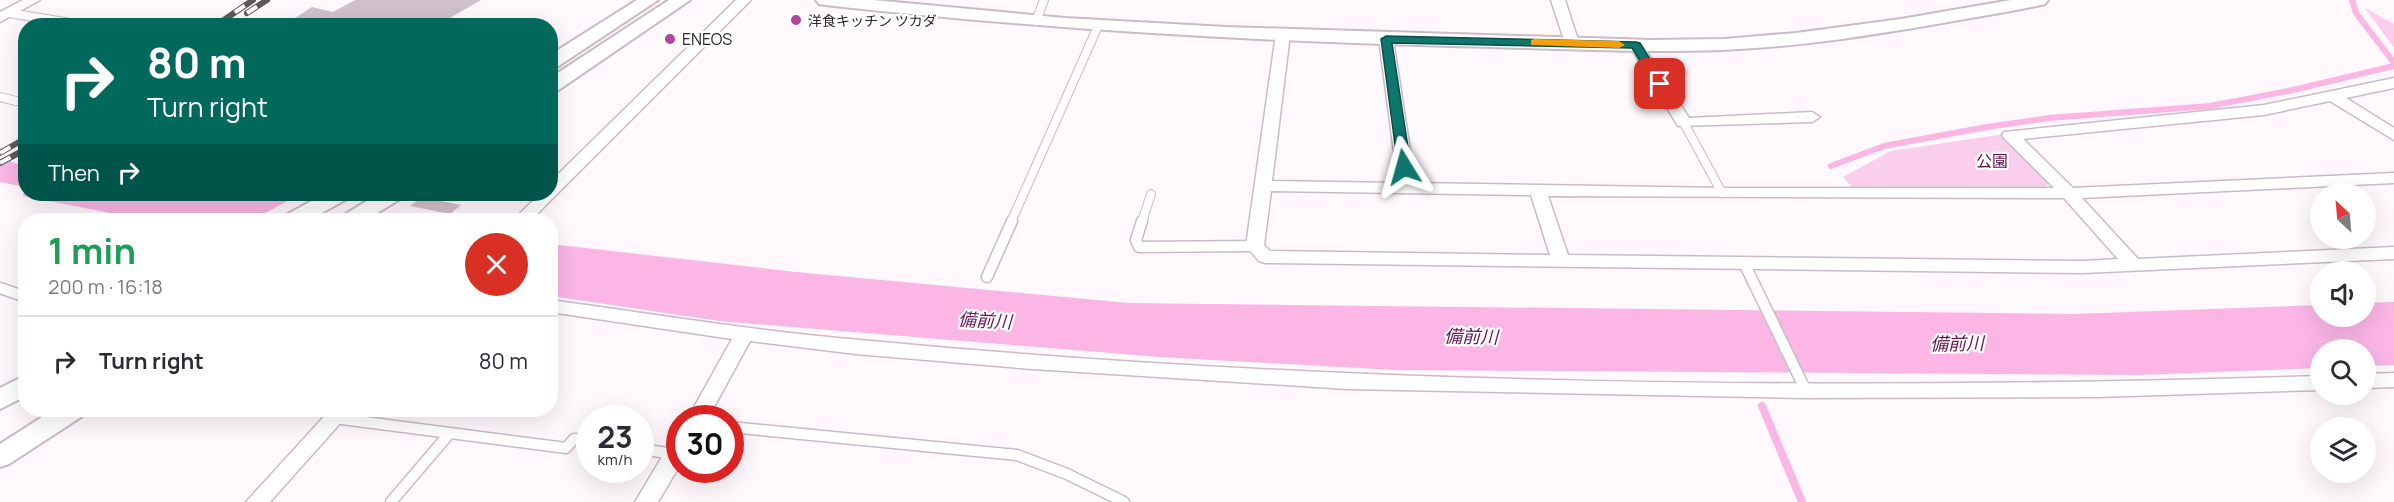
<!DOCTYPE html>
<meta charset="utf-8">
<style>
:root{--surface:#fff;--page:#f2f2f3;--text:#2b2b33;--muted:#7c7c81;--line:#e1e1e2}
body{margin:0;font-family:Manrope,"Noto Sans JP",sans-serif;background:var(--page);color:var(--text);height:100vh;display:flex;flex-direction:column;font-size:22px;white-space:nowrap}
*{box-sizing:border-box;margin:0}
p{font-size:20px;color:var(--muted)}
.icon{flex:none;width:33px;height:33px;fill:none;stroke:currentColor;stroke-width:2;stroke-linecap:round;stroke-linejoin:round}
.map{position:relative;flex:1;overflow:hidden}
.side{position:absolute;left:18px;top:213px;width:540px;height:204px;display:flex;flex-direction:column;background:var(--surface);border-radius:24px;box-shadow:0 6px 24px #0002}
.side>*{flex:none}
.guide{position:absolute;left:18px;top:18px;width:540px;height:183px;border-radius:24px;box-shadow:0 6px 24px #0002;background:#00695c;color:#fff;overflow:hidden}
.needle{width:39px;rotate:334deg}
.fabs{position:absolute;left:2310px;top:183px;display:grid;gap:12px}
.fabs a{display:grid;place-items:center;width:66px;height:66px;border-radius:50%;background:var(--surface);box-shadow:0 6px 24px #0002;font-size:30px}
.speed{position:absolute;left:576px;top:405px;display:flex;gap:12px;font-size:30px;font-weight:700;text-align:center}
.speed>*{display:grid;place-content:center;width:78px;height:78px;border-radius:50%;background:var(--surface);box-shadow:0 6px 24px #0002;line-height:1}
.speed small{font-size:15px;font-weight:400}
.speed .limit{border:9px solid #d22;background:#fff;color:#111}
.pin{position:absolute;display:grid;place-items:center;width:51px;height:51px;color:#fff;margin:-26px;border-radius:12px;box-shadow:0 3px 9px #0006}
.me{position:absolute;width:66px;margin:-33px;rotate:352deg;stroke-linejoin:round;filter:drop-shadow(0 0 4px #0008)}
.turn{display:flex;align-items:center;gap:21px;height:126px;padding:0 30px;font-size:27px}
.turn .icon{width:78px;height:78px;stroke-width:2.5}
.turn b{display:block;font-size:42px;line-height:51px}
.then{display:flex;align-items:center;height:57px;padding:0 30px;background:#0003;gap:12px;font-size:22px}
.round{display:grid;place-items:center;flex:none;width:63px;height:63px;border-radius:32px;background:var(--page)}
.summary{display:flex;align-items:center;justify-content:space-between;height:102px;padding:0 30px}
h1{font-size:36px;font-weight:700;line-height:45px;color:#1e9e55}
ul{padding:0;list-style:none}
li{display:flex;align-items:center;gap:18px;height:90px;padding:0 30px;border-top:2px solid var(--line)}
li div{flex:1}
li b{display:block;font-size:22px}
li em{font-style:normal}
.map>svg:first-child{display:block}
.green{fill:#faceec}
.water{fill:#fbb6e6}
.pier{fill:#fff8fc}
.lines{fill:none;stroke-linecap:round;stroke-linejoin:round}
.stream-far1{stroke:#fbb6e6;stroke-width:6}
.stream{stroke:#fbb6e6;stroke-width:8}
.building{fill:#d1c1cc}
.service-far1-casing{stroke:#cbbbc6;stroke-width:10}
.service-casing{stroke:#cbbbc6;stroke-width:13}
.minor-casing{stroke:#cbbbc6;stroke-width:3}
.tertiary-casing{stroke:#cbbbc6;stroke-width:4}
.service-far1{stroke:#fff;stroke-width:8}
.service{stroke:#fff;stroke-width:10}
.minor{fill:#fff;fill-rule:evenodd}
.tertiary{fill:#fff;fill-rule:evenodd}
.rail-casing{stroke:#5f585c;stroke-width:6}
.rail{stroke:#fff;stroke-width:4;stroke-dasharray:12;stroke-linecap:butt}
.route{fill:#0f766e;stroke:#0a4d48;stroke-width:1.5}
.slow{fill:#f59e0b}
.poi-dot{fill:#b5429b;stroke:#fff;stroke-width:2}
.labels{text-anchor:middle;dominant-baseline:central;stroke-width:4.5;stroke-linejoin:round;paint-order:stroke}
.far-poi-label{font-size:14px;fill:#2b2529;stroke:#fff;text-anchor:start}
.poi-label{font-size:16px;fill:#2b2529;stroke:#fff;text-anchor:start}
.park-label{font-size:16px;fill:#5c0c4c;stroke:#fff}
.water-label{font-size:18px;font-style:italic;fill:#651754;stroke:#fff}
</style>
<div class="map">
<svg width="2394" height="502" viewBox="0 0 2394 502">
<rect width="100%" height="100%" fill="#fff8fc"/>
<path class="green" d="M2365,8L2394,24V48Z
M2004,134L2049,183L2044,187H1852L1843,177L1891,151Z"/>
<path class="water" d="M0,158L25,166L26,194H255L385,220H146L23,196L25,187L0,182Z
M550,244L796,272L1129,303L2073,314L2320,305V316H2366V303L2394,302V365L2366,366V350H2320V368L2138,375L1394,370L1160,357L719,321L551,296Z"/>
<path class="pier" d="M293,198L387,219L388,220H252Z"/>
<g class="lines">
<path class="stream-far1" d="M2352,0L2356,13L2394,63
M1831,166L1884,146L1987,127L2049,118L2210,106L2293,90L2394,66"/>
<path class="stream" d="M1762,406L1802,502"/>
</g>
<path class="building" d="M355,0H481L436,26H283L312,7L333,12Z
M421,197L461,205L450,214L410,206Z"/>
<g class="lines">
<g class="service-far1-casing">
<path id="service-far1" d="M9,13L89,26
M1036,21L1044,0
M0,97L16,101
M1684,123L1722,193
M1011,222L1098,26
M1142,222L1151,194"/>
</g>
<g class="service-casing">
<path id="service" d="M1142,221L1136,240L1139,247L1255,246
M1744,263L1806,391
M987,277L1012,221
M0,288L26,297
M334,418L566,448L574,439L590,441
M730,427L1017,455L1067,474L1124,502
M640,449L674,454
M391,502L449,434"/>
</g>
<g class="minor-casing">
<path id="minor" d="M23,0H40L0,22V12Z
M736,0H751L531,220H513L540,194H550V182Z
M1551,0H1565L1579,43L1577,46H1567L1565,43Z
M1283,30L1290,34L1272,181L1398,183L1379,39L1386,35L1393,39L1415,183L1722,188H2054L2004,138L2002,135L2004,132L2264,105L2394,78V88L2346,98L2394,128V140L2330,101L2264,115L2023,139L2073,188L2394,173V183L2082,198L2138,259L2394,247V259L2083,273L1265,263L1259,261L1246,246L1276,34ZM1271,191L1531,195L1550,255L1270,251L1264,245ZM1548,196L2064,198L2118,259L2083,261L1568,255Z
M1636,41L1643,45L1689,118L1812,112L1820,117L1812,122L1678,126L1629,45Z
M550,300C653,314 756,331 860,340C1345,386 1833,391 2320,376V390L2096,397L1806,398L1347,389L1032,369L856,354L750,341L708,418H688L732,339L550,312Z
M2394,373V387L2366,388V374Z
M330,410H352L270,502H246Z
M680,438V465L658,502H635L672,440Z"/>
</g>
<g class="tertiary-casing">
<path id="tertiary" d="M637,0H658L557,67L550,68V55Z
M669,0H690L557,91L550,93V78Z
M816,0H873L1065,18L1226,27L1651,40L1724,39L1796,33L1901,19L2011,0H2048L2045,4C2013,12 1980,16 1948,22C1874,35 1798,47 1722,50C1632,53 1542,48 1451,46C1242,41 1033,28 825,5L819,4Z
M324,194H350L347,199L309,220H283L286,215Z
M378,194H403L400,199L366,220H341L344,215Z
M26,375V396L0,409V388Z
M53,410H85L81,417L9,464L0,467V444Z"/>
</g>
<use href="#service-far1" class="service-far1"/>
<use href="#service" class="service"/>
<use href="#minor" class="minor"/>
<use href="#tertiary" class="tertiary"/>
<g class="rail-casing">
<path id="rail" d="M247,13L267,0
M215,26L253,0
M0,153L26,138
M0,163L26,149"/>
</g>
<use href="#rail" class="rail"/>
</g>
<path class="route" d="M1386,36L1636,42L1640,43L1666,84L1660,88L1656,87L1632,48L1392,43L1411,167L1404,171L1398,167L1381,39Z"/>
<path class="slow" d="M1534,39L1619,41L1625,45L1619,48L1531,45V40Z"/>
<g class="poi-dot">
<circle cx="796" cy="20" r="6"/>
<circle cx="670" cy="39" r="6"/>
</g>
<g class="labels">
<g class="far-poi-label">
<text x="808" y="20">洋食キッチン ツカダ</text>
</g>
<g class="poi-label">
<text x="682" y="39">ENEOS</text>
</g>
<g class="park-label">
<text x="1992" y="161">公園</text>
</g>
<g class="water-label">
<text transform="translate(985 320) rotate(3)">備前川</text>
<text transform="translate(1471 336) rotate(1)">備前川</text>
<text transform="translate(1957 343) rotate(-1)">備前川</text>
</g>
</g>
</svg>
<div class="fabs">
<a><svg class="needle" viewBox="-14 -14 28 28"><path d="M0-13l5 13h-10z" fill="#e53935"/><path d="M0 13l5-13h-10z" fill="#7c7c81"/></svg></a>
<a><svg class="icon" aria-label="sound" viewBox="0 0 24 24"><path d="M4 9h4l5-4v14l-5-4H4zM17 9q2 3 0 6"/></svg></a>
<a><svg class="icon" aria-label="search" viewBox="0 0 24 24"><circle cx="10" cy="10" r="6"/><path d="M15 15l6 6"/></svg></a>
<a><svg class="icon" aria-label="layers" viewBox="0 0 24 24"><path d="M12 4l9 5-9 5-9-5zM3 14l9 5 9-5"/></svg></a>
</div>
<div class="speed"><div>23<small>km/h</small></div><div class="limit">30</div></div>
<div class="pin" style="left:1660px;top:84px;background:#d93025"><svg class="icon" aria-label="arrive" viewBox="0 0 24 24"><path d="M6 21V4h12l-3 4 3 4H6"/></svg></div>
<svg class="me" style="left:1404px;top:167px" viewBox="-20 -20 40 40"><path d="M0-17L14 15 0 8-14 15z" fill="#0f766e" stroke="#fff" stroke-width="4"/></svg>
<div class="guide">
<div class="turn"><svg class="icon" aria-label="right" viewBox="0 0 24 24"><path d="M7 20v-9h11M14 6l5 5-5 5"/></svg><div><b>80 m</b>Turn right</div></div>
<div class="then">Then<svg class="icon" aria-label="right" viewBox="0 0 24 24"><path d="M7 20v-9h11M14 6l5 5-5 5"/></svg></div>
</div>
<section class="side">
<div class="summary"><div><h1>1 min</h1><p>200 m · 16:18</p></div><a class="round" style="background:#d93025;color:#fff"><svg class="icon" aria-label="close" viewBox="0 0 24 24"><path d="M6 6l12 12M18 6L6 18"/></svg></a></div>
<ul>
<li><svg class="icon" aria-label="right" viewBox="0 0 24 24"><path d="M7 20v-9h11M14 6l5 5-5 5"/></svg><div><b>Turn right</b></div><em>80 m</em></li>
</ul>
</section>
</div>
